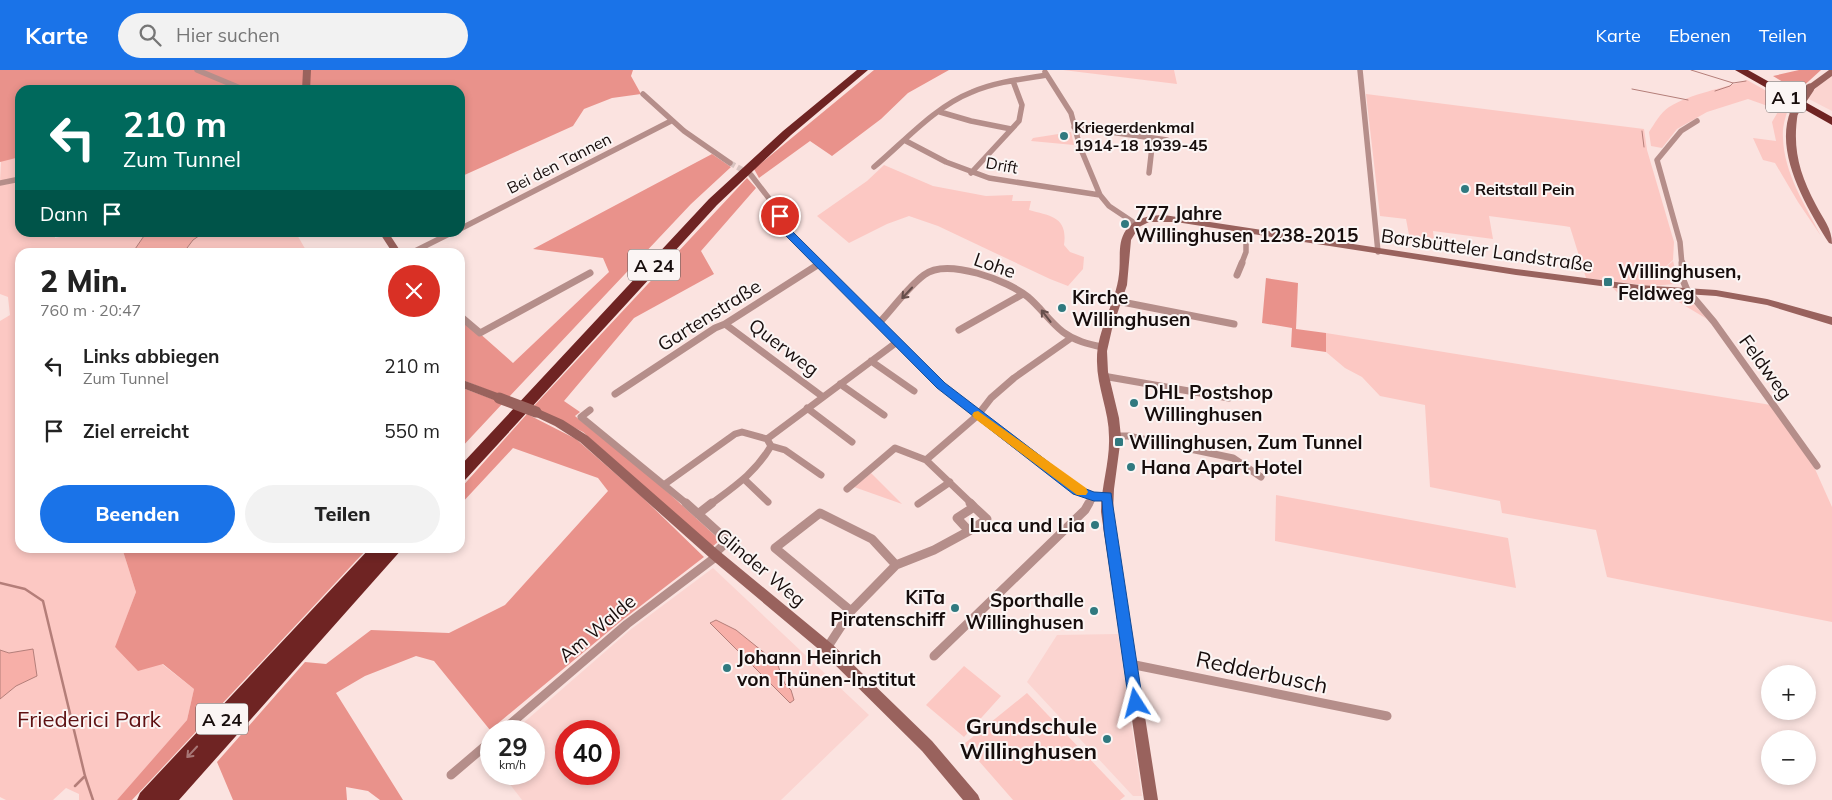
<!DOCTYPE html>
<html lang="de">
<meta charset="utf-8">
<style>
:root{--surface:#fff;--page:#f2f2f2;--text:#222;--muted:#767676;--accent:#1a73e8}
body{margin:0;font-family:Mulish,sans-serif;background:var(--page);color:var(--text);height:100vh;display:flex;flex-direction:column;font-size:19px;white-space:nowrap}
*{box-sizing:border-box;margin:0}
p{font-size:16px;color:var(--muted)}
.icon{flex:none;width:28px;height:28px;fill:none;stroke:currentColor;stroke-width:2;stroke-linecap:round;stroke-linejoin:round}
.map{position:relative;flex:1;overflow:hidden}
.drawer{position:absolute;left:15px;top:178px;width:450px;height:305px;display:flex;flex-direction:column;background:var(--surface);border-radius:15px;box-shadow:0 2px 8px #0003}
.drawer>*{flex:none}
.hud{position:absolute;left:15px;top:15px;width:450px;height:152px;border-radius:15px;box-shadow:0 2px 8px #0003;background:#00695c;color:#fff;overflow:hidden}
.fabs{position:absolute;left:1761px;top:595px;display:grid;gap:10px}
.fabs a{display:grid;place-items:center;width:55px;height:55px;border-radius:50%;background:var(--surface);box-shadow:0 2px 8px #0003;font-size:25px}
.speed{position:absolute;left:480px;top:650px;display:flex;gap:10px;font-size:25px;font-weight:700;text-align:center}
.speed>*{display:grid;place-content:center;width:65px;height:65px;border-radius:50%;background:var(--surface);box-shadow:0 2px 8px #0003;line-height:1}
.speed small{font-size:12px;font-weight:400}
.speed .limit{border:8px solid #d22;background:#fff;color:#111}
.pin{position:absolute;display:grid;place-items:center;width:42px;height:42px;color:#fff;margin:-21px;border:2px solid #fff;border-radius:50%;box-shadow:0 1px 5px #0007}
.me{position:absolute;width:55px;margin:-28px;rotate:351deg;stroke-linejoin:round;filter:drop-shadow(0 0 4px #0008)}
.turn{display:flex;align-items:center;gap:18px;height:105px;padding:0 25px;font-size:22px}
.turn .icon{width:65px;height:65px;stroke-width:2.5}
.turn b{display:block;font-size:35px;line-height:42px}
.then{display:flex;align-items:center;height:48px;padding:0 25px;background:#0003;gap:10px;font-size:19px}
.round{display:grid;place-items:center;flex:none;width:52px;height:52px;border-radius:26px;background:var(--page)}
.headline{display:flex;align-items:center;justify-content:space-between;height:85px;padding:0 25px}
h1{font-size:30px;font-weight:800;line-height:38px}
.action{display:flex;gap:10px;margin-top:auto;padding:10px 25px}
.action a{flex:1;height:58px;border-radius:30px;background:var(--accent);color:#fff;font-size:20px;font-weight:800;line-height:58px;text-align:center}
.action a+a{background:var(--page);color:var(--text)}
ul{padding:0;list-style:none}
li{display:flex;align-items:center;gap:15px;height:65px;padding:0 25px}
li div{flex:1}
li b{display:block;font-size:19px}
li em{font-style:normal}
header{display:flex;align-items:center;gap:30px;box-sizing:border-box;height:70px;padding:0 25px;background:var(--accent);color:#fff}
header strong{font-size:24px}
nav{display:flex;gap:28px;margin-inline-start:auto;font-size:18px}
.search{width:350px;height:45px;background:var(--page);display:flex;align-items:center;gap:12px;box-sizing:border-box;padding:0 18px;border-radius:28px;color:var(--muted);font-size:19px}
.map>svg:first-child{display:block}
.built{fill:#fbd4d0;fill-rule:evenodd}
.green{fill:#fcc8c3}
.forest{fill:#e9928b}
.water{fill:#f7afa8;stroke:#b47e79}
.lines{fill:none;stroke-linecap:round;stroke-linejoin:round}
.stream-far1{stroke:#b47e79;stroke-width:1}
.stream{stroke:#b47e79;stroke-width:2.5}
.street-tunnel{stroke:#d9c3c0;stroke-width:5.5;stroke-dasharray:5.5 3;stroke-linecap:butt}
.street-far2{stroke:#b58e8a;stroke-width:5.5}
.street-far1{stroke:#b58e8a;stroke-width:7}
.street{stroke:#b58e8a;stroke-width:9}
.secondary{fill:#99625d;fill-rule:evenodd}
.highway{fill:#6f2423;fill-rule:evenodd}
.secondary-bridge-far1{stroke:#99625d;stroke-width:9}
.secondary-bridge{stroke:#99625d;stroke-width:11}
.oneway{stroke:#664e4b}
.oneway2{stroke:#a77877}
.route{fill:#1a73e8;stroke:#114b97}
.slow{fill:#f59e0b}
.poi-dot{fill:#30797f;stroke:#fbf5f4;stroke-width:2}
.labels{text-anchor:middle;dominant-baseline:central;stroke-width:4;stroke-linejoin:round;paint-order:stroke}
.far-poi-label{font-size:16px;font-weight:bold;fill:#170d0c;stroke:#fbf5f4;text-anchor:start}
.far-street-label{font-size:16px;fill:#170d0c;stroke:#fbf5f4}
.shield{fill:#fbf5f4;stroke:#5b5352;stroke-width:1}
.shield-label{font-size:18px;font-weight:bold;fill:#170d0c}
.poi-label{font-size:19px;font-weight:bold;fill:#170d0c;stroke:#fbf5f4;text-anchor:start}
.street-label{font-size:19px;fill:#170d0c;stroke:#fbf5f4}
.near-street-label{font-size:22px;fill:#170d0c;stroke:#fbf5f4}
.near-park-label{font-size:22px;fill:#5e1113;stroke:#fbf5f4}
.near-poi-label{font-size:22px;font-weight:bold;fill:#170d0c;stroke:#fbf5f4;text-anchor:end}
</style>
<header>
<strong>Karte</strong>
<div class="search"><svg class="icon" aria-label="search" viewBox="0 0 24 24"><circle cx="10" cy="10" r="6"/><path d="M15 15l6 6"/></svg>Hier suchen</div>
<nav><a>Karte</a><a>Ebenen</a><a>Teilen</a></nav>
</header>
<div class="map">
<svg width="1832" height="730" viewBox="0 0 1832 730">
<rect width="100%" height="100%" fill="#fbe3e0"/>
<path class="built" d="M1832,6V41L1807,28L1817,17Z
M713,498L869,645L781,730H522L502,704H534V661H514L630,560ZM566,661H609V704H566Z
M1118,564L1142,726H1133L1027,612L1057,565Z"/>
<path class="green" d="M1063,0H1174L1177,14Z
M1747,10L1790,34C1786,45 1782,56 1783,68C1784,103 1805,135 1821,166L1798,132L1775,93L1763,90L1753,68L1776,71L1772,52L1779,40L1748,29L1707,42L1677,59L1662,78L1651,76L1649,62C1655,53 1660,43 1669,37C1690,24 1724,18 1747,10Z
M1366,24L1644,59L1647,80L1674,172L1673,190L1662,200L1646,208L1663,200L1673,191L1678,209L1675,214L1651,216L1586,208L1570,157L1564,156L1489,146L1493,169L1433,161L1434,169L1409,165L1406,149L1380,146Z
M1071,62L1074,75L1031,71L1033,68Z
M20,87V108L0,112L1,91Z
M884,95L933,116L986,126L1013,125L1012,131H1031L1029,140C1051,146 1068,147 1064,175L1070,182L1084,187L1083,199L1068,216L1050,209L938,156L909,146L887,154L849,173L817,146L867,111Z
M20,109V162L55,163V168L78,163H146L133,182H20V478H122L136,522L115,578L162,594L194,619L187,650L117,730H79V724L66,718L53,730H6L0,727V629L16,616L37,606L33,579L9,583L0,580V251L10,245L8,227L0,224V113Z
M203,162L296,163L307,182H184L193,170Z
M1611,216L1654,223L1679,224L1690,230L1707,249L1677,231L1618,223Z
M1326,263L1771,335L1815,399L1832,437V552L1607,507L1596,460L1502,443L1500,431L1430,417L1425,335L1380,326L1362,307L1345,298L1326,282Z
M871,403L902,434L854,417Z
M1276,425L1508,468L1516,518L1275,471Z
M964,596L1001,626L964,667L926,635Z
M1027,623L1125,726L1120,730H1013L964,674Z"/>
<path class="forest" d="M0,0H633L631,6L641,24L612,28L584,39L573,56L460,107V20H20V87L0,92Z
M874,0H949L908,23L881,49L832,86L810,71L759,108L754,99Z
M1799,0H1821L1798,21L1773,6Z
M712,84L731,97L691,134L508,328L460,309V246L513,293L609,202L603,188L533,179Z
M747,108L756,118L701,181L714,204L634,248L564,331L580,342L575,346L661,416L720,470L712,477L583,362L533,337Z
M1266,208L1298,213L1296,259L1326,263V282L1291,277L1292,258L1262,253Z
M460,317L503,333L460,379Z
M527,344L576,369L641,426L704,487L621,551L490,660L434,591L416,586L365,606L336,623L403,730H380L368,721L346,717L347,730H233L217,692L305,592L326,594L371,560L449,563L505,535L608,421L598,408L513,378L460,435V419Z
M122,478H368L132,730H117L187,650L194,619L163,594L138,601L115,577L136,522Z"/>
<path class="water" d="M146,163V162L203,163L193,170L184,182H133Z
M716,550L736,560L777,593L785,614L791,620L794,630L790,633L710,553Z
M33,579L37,606L16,616L0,629V580L9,583Z"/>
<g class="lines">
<path class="stream-far1" d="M1691,0L1733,13L1746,11
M1632,19L1688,30
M1715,21L1730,16L1733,13
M1642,61L1644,77"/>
<path class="stream" d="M0,513L25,519L43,531L85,706L93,730
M75,716L84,707"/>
<path class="street-tunnel" d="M730,93L750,104"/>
<path class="street-far2" d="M197,0L245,20
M1360,0L1378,182
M1045,2L1071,43L1080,77L1100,125L1109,136L1136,154
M643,24L684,61L730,93
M940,42L971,51L1011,59
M1074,57L1153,68L1149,103
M1153,68L1167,70
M906,71L946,92L989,108L1100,125
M874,97C904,72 934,37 972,22C995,12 1022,9 1047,5
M971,103L1019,51L1022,35L1013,11
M751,105L774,135L790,164L821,195
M0,113L20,109
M460,159L671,51
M413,182L453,162
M1241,195L1246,182V161
M1682,195L1680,172L1657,90L1681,61L1697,51"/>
<path class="street-far1" d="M819,193L941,315L1077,420L1094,426L1107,427
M1682,193L1683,210L1687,220L1714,252L1817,396
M1237,205L1242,193
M1117,231L1234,254
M460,246L480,263L590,203
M880,252C894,237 908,217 924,205C947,187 1009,211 1028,227C1041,238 1050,252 1063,262C1075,271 1088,274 1102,277
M725,254L823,327
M959,260L1023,224
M871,291L914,321
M1103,306L1229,328
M840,314L884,345
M615,324L715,258L725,254L819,194
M807,338L852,372
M590,340L581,347L687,434
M1115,366H1128L1233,388L1261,407
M771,376L785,380L821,405
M744,409L768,432
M665,414L735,364L742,362L767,369
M847,419L895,378L926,390
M711,434C735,416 755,403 771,376L767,369L897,272
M918,434L950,412
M972,434L926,390L978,345L991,328L1014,308L1071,268
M1089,434L1094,426"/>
<path class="street" d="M686,433L728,471L714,484
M970,433L974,437
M974,437L987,449L969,461L957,448Z
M820,443L872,469L896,495L851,541L775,478Z
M698,444L712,433
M896,495L934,480L969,461
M827,578L851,541
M934,586L1085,440L1089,433
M1130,594L1387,646
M502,661L627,554L717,486
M451,705L491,671"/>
<path class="secondary" d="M303,0H311L310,20H302Z
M1829,0H1832V6L1813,20H1807V16Z
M1791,40L1798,42C1792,78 1799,103 1816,135C1823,149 1832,158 1832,174L1829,173C1807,138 1773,82 1791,40Z
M1164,145L1516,199L1639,215L1716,220L1767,229L1832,247V255L1767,235L1716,226L1639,221L1516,205L1176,152H1149L1139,157L1131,170L1127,215L1112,259L1107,281L1108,302L1119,348L1121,367L1114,419L1113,442L1158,730H1144L1101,442C1101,416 1110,392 1109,367C1109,341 1097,317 1097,292C1096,260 1116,234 1119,204C1121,188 1117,173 1126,160C1135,148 1150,145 1164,145Z
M379,162H388L401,182H392Z
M460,309L503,325L504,328L499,332L460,317Z
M536,338L563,350L588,366L718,480L832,574L932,671L978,725L980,730H963L922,681L822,582L710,488L580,372L555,356L532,345L530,342Z"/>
<path class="highway" d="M857,0H868L791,65L717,135L465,410L460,412V396L709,129L783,61Z
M1735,0H1748L1832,47V55Z
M370,478H403L179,730H137L140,723Z"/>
<path class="secondary-bridge-far1" d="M1794,42L1810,18"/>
<path class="secondary-bridge" d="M499,328L536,342"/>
</g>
<defs><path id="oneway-shaft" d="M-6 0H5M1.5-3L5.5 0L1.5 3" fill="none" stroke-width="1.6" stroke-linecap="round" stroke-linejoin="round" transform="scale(1.25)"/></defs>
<g class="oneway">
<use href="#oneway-shaft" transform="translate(907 223) rotate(133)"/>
<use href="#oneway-shaft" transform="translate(1046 246) rotate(-128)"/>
</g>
<use class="oneway2" href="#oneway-shaft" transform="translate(192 682) rotate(133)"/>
<path class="route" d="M776,143H783L793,162L945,313L1081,417L1094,422L1111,423L1143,633L1141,638L1136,639L1131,638L1129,633L1104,460L1102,431H1094L1073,424L937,318L786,166L775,146Z"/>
<path class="slow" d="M978,341L1086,418L1088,422L1086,425H1077L974,348L972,345L974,342Z"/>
<g class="poi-dot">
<circle cx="1064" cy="66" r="5"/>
<circle cx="1465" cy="119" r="5"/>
<circle cx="1125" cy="154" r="5"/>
<rect x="1603" y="207" width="10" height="10" rx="2.5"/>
<circle cx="1062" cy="238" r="5"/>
<circle cx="1134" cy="333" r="5"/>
<rect x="1114" y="367" width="10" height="10" rx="2.5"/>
<circle cx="1131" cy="397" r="5"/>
<circle cx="1095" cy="455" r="5"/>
<circle cx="955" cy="538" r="5"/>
<circle cx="1094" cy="541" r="5"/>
<circle cx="727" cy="598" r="5"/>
<circle cx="1107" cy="669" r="5"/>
</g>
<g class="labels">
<g class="far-poi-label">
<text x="1074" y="57">Kriegerdenkmal<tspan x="1074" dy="18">1914-18 1939-45</tspan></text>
<text x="1475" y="119">Reitstall Pein</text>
</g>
<g class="far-street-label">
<text transform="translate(559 93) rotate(-27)">Bei den Tannen</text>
<text transform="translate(1002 95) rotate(10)">Drift</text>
</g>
<g class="shield">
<rect x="1766" y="11.5" width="40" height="31" rx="4"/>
<rect x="628" y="179.5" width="52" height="31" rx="4"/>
<rect x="196" y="633.5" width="52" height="31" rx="4"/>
</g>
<g class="shield-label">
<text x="1786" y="27">A 1</text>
<text x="654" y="195">A 24</text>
<text x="222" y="649">A 24</text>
</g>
<g class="poi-label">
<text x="1135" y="143">777 Jahre<tspan x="1135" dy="22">Willinghusen 1238-2015</tspan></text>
<text x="1618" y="201">Willinghusen,<tspan x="1618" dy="22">Feldweg</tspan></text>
<text x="1072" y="227">Kirche<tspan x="1072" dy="22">Willinghusen</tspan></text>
<text x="1144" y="322">DHL Postshop<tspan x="1144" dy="22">Willinghusen</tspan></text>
<text x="1129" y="372">Willinghusen, Zum Tunnel</text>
<text x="1141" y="397">Hana Apart Hotel</text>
<text x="1085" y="455" text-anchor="end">Luca und Lia</text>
<text x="945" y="527" text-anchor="end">KiTa<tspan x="945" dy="22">Piratenschiff</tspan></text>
<text x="1084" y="530" text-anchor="end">Sporthalle<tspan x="1084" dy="22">Willinghusen</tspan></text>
<text x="737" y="587">Johann Heinrich<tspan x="737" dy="22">von Thünen-Institut</tspan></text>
</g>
<g class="street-label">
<text transform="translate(1487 180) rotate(8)">Barsbütteler Landstraße</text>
<text transform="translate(995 195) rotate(19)">Lohe</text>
<text transform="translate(709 245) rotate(-32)">Gartenstraße</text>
<text transform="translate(784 277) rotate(37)">Querweg</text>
<text transform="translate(1766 297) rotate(54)">Feldweg</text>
<text transform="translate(761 497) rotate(40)">Glinder Weg</text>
<text transform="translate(597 558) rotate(-40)">Am Walde</text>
</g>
<g class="near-street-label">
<text transform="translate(1262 602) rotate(12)">Redderbusch</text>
</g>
<g class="near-park-label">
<text x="89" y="649">Friederici Park</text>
</g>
<g class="near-poi-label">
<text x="1097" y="656">Grundschule<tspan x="1097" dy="25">Willinghusen</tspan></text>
</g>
</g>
</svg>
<div class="fabs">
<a>+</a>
<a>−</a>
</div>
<div class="speed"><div>29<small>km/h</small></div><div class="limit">40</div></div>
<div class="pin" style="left:780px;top:146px;background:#d93025"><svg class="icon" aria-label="arrive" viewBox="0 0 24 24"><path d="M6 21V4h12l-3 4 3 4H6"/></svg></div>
<svg class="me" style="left:1136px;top:633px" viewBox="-20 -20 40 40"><path d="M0-17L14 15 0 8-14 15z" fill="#1a73e8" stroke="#fff" stroke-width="4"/></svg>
<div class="hud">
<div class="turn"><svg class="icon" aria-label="left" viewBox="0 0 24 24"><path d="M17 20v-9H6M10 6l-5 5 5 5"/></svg><div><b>210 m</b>Zum Tunnel</div></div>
<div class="then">Dann<svg class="icon" aria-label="arrive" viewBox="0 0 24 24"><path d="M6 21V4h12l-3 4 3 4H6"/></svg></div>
</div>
<section class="drawer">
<div class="headline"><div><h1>2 Min.</h1><p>760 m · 20:47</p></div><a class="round" style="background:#d93025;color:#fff"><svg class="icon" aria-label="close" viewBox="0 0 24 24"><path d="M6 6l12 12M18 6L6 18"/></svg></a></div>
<ul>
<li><svg class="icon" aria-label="left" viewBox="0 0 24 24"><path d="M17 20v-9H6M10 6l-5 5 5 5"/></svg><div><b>Links abbiegen</b><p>Zum Tunnel</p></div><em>210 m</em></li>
<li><svg class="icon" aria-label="arrive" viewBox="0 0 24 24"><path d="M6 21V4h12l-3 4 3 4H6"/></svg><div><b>Ziel erreicht</b></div><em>550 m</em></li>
</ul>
<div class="action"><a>Beenden</a><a>Teilen</a></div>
</section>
</div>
